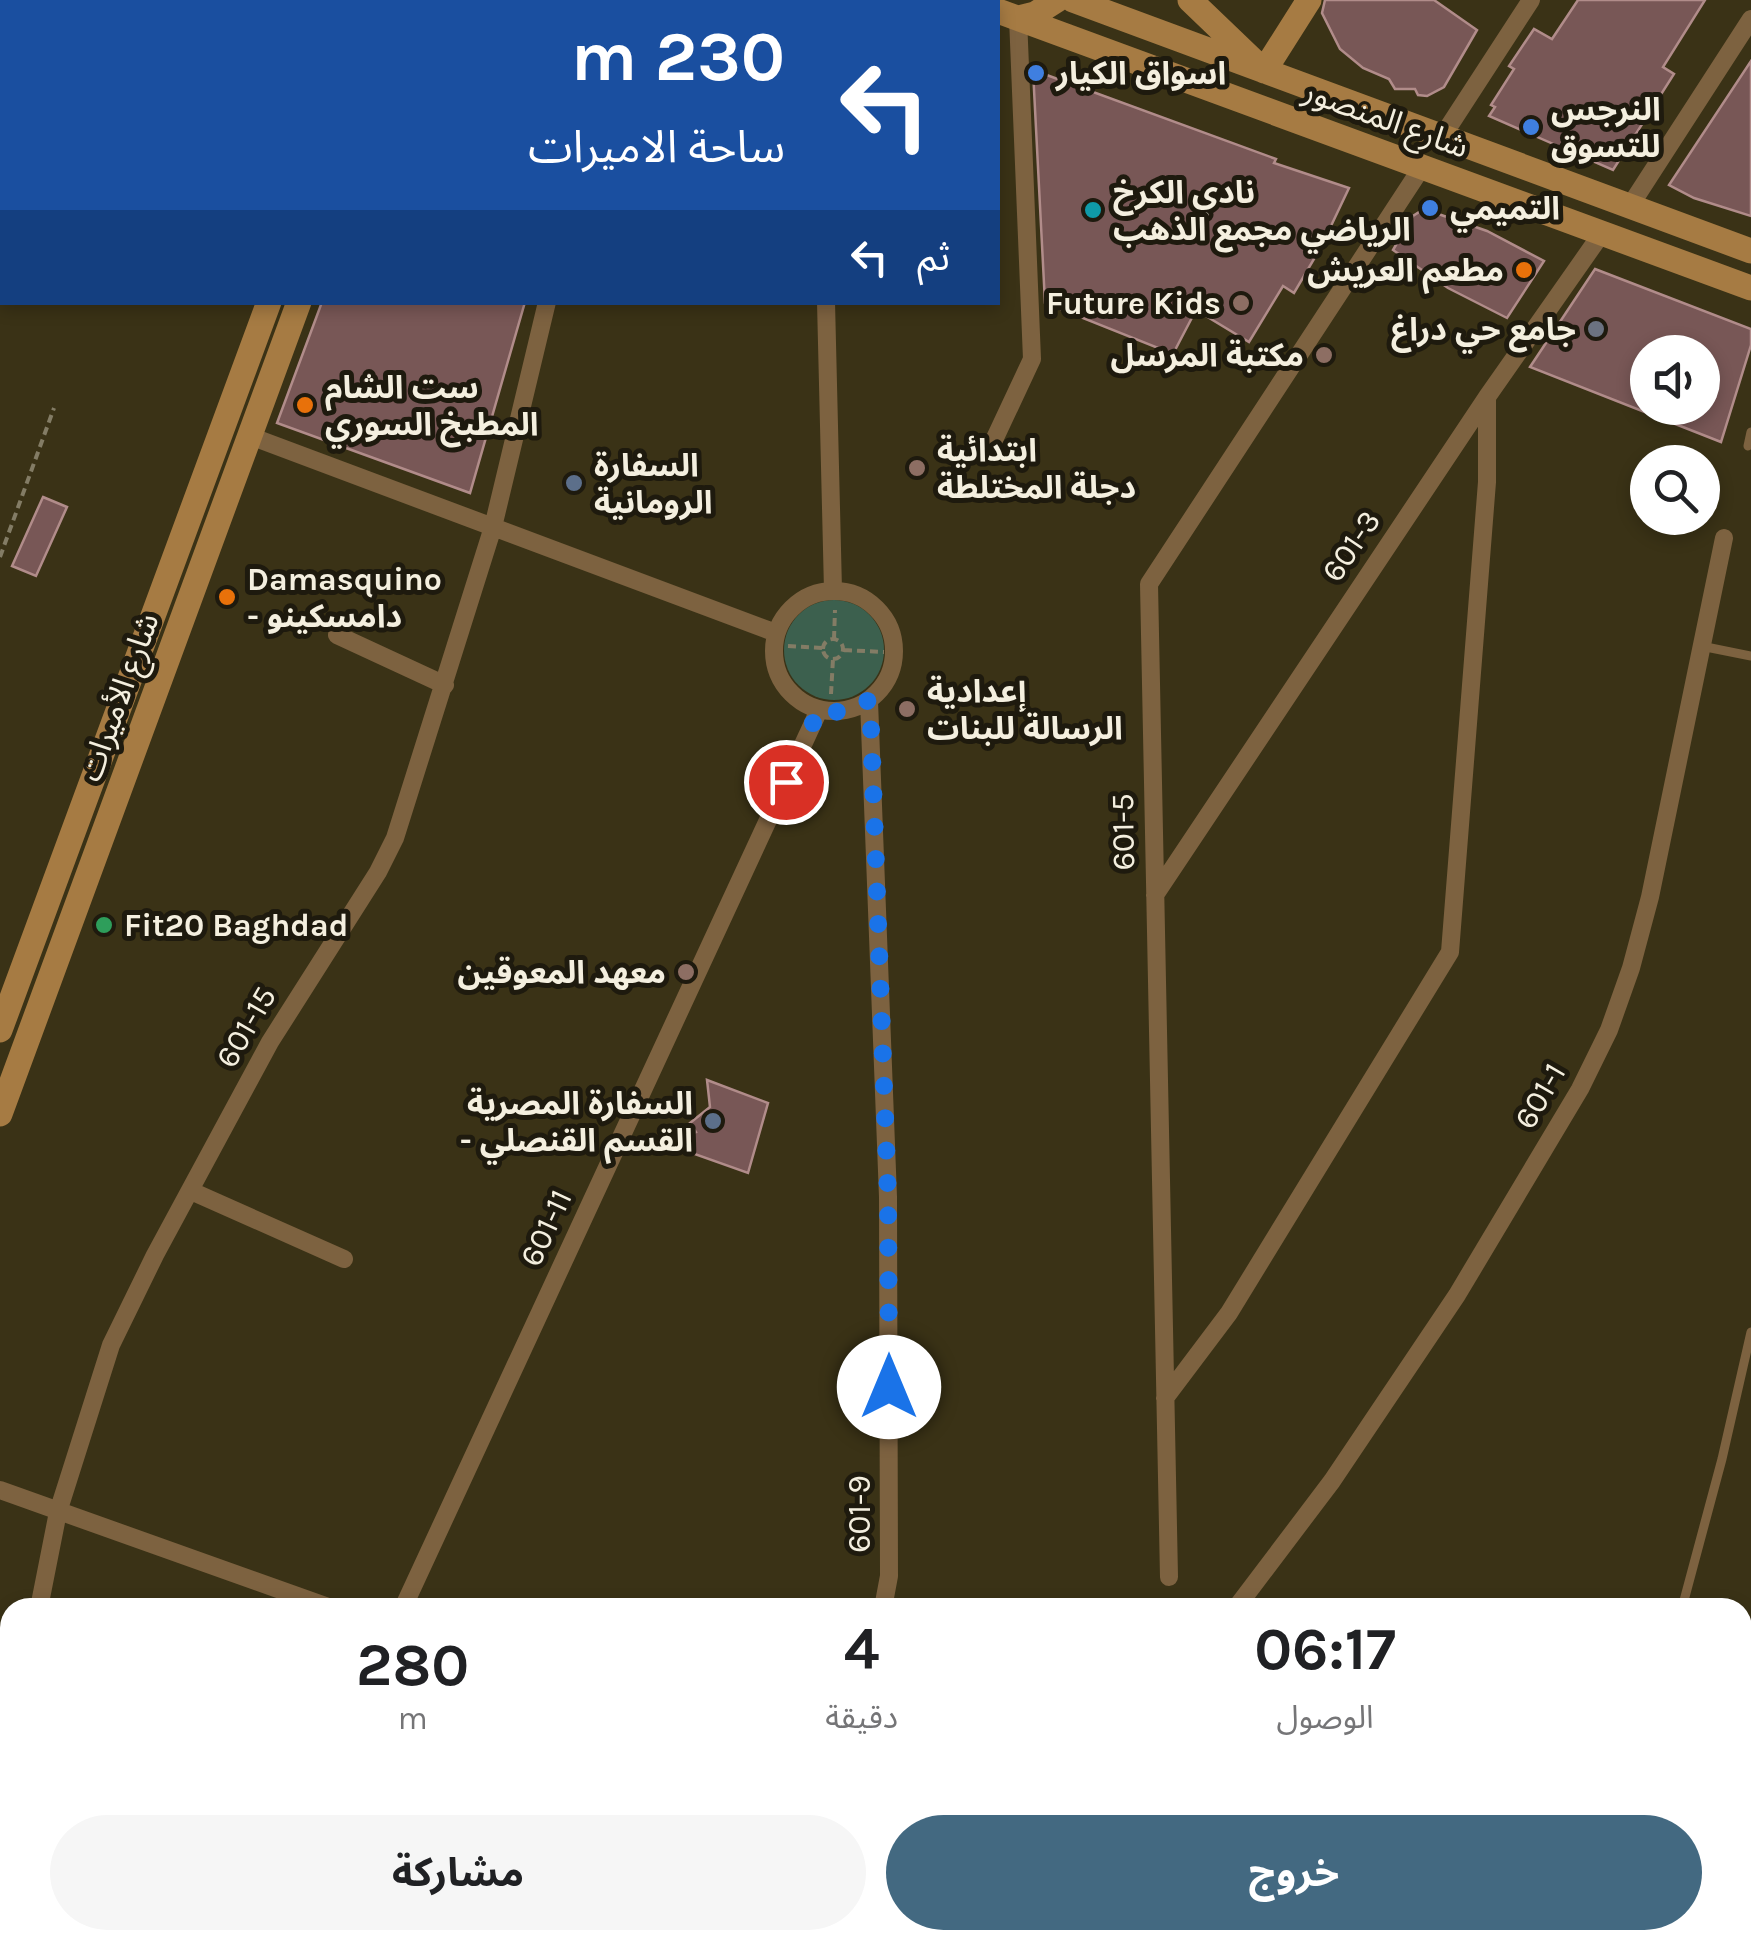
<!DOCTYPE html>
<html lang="ar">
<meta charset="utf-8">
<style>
:root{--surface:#fff;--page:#f6f6f6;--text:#202124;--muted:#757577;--accent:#436981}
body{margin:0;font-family:Karla,"Noto Sans Arabic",sans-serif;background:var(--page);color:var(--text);direction:rtl;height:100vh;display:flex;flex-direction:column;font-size:38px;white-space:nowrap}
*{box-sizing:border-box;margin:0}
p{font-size:32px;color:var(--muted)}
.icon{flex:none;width:55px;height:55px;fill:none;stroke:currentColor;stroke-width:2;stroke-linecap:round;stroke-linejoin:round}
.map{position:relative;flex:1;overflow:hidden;direction:ltr}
.sheet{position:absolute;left:0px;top:1598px;width:1752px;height:352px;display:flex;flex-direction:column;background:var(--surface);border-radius:30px 30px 0 0;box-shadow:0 5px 15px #0003;direction:rtl}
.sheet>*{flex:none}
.guide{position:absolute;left:0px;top:0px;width:1000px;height:305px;box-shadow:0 5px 15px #0003;direction:rtl;background:#1a4fa0;color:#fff;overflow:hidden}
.fabs{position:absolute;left:1630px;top:335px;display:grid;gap:20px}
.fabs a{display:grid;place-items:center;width:90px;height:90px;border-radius:50%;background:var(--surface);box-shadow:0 5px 15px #0003;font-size:50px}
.pin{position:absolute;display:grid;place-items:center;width:85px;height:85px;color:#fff;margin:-42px;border:5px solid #fff;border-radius:50%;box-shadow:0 2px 10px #0007}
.me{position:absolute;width:110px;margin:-55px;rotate:0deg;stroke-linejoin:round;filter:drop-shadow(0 0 8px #0008)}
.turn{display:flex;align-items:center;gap:35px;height:210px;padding:0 50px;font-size:45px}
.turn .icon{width:130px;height:130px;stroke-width:2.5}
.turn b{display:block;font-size:70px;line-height:85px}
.then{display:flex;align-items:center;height:95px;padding:0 50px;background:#0003;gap:20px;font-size:38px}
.eta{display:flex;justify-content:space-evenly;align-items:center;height:170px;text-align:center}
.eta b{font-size:60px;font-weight:700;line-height:70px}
.cta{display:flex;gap:20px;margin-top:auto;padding:20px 50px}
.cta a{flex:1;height:115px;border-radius:60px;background:var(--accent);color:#fff;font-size:40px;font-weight:700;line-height:115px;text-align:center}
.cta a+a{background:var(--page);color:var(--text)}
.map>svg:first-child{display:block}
.green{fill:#3c604e}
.building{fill:#785756;stroke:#b18c8a;stroke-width:2.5;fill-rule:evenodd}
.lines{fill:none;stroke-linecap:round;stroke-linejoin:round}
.path{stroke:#837c65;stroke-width:4;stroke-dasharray:8 5;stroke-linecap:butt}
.lane{stroke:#7d6240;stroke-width:9}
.street{stroke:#7d6240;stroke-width:18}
.secondary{stroke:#a67b43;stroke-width:25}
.route{stroke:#1a73e8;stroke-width:18;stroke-dasharray:0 32.4}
.shop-dot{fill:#3f7fe0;stroke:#1e1a0e;stroke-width:4}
.culture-dot{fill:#0f9aa8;stroke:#1e1a0e;stroke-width:4}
.food-dot{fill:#e8710a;stroke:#1e1a0e;stroke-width:4}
.education-dot{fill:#8d6e63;stroke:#1e1a0e;stroke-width:4}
.worship-dot{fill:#6b7280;stroke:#1e1a0e;stroke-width:4}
.service-dot{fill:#5c6f8a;stroke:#1e1a0e;stroke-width:4}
.leisure-dot{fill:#2e9e5b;stroke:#1e1a0e;stroke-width:4}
.labels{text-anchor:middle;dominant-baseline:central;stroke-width:10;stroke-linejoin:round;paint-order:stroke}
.poi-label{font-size:32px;font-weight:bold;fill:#f4efdf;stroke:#1e1a0e;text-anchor:start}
.street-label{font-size:32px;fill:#f4efdf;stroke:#1e1a0e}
</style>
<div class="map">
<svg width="1751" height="1948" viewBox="0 0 1751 1948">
<rect width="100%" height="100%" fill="#3a3216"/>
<path class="green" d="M784 650a50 50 0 1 1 100 0a50 50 0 1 1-100 0Z"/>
<path class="building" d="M1325,0H1434L1477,30L1444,87L1427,96L1418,95L1415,89H1395L1389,79L1363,68L1340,49L1322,13Z
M1578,0H1705L1663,67L1674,74L1613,170L1489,116L1495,107L1491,105L1514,69L1509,66L1534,29L1552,39Z
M1751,61V216L1694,198L1669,185Z
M1033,70L1276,159L1274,163L1349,188L1321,247L1294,293L1283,286L1249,342L1196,310L1173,354L1045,303Z
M1424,209L1487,231L1544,261L1507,318L1448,288L1393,250L1413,216Z
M1595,269L1751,329V345L1721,442L1530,367ZM1648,352H1702V408H1648Z
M322,302H525L470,493L277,423Z
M43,497L67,507L36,576L12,566Z
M707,1080L768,1103L748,1173L672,1146L696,1132L690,1123L710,1107Z"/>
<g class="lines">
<path class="path" d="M0,557L54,408
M834,639L835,610
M823 649a10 10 0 1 1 20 0a10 10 0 1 1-20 0Z
M788,646L823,648
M844,650L884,652
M831,694L833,659"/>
<path class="lane" d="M1748,446L1751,432
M1701,646L1751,656
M1682,1608L1722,1459L1751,1332
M1742,1701L1751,1710
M1622,1940L1630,1948
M1346,1948L1354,1940"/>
<path class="street" d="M819,0V2
M1442,137L1531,0
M1630,206L1751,19
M826,302L833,590
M250,436L776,633
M995,438L1032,359L1018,18
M774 651a60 60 0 1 1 120 0a60 60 0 1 1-120 0Z
M337,635L445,685
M869,701L888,1197L889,1576L883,1608
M1155,895L1487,397L1602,233
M191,1191L344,1259
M1165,1398L1229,1313L1450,952L1487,482V397
M0,1490L331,1608
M1169,1577L1149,584L1422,167
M39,1608L58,1512L111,1345L155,1255L270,1042L378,872L395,838L493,527L547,302
M403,1608L819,710
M1236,1608L1332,1481L1457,1295L1580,1089L1609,1030L1631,968L1650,897L1724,538
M0,1806L10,1754
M1280,1940L1289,1948
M248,1948L251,1940
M711,1948L716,1940
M999,1948L1004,1940"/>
<path class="secondary" d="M965,0L973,2
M1073,0L1751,251
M1190,0L1264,71L1309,0
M380,2L381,0
M410,2L411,0
M998,11L1751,288
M1018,18L1035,14L1057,0
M0,1030L269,302
M0,1114L299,302"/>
</g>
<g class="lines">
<path class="route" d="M786,782L819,710L836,712L870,700L888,1197L889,1387"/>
</g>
<g class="shop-dot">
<circle cx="1036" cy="73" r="10"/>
<circle cx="1531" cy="127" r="10"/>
<circle cx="1430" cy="208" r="10"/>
</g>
<circle class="culture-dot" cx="1093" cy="210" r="10"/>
<g class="food-dot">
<circle cx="1524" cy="270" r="10"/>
<circle cx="305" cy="405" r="10"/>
<circle cx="227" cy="597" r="10"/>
</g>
<g class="education-dot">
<circle cx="1241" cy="303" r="10"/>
<circle cx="1324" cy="355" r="10"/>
<circle cx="917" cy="468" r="10"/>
<circle cx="907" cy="709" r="10"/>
<circle cx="686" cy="972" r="10"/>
</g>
<circle class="worship-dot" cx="1596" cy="329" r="10"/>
<g class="service-dot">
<circle cx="574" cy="483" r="10"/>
<circle cx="713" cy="1121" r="10"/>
</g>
<circle class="leisure-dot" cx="104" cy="925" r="10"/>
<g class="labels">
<g class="poi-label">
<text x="1056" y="73">اسواق الكيار</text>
<text x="1551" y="109">النرجس<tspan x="1551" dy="37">للتسوق</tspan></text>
<text x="1113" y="192">نادي الكرخ<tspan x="1113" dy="37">الرياضي مجمع الذهب</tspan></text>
<text x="1450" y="208">التميمي</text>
<text x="1504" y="270" text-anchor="end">مطعم العريش</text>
<text x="1221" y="303" text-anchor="end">Future Kids</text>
<text x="1576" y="329" text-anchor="end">جامع حي دراغ</text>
<text x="1304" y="355" text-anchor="end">مكتبة المرسل</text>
<text x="325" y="387">ست الشام<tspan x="325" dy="37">المطبخ السوري</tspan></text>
<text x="937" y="450">ابتدائية<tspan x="937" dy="37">دجلة المختلطة</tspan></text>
<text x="594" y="465">السفارة<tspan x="594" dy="37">الرومانية</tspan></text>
<text x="247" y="579">Damasquino<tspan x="247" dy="37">- دامسكينو</tspan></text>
<text x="927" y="691">إعدادية<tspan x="927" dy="37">الرسالة للبنات</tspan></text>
<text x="124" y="925">Fit20 Baghdad</text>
<text x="666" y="972" text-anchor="end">معهد المعوقين</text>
<text x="693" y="1103" text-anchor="end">السفارة المصرية<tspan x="693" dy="37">- القسم القنصلي</tspan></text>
</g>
<g class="street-label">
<text transform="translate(1386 119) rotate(20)">شارع المنصور</text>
<text transform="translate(1351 546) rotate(-56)">601-3</text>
<text transform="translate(119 697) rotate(-70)">شارع الأميرات</text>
<text transform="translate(1123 832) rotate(-91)">601-5</text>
<text transform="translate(246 1027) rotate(-60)">601-15</text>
<text transform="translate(1540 1096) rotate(-60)">601-1</text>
<text transform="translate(546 1228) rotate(-65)">601-11</text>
<text transform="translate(859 1514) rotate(-90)">601-9</text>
</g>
</g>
</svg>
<div class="fabs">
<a><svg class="icon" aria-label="sound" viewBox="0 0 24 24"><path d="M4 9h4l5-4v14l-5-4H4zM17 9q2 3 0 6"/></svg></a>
<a><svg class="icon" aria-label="search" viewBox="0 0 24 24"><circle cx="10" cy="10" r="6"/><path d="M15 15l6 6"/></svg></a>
</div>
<div class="pin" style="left:786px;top:782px;background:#d93025"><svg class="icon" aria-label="arrive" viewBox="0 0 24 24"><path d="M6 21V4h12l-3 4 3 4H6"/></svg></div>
<svg class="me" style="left:889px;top:1387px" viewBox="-20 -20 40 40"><circle r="19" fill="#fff"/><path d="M0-13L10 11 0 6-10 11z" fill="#1a73e8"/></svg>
<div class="guide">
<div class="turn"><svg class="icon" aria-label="left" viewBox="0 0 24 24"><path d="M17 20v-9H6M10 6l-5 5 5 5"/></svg><div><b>230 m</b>ساحة الاميرات</div></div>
<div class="then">ثم<svg class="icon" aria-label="left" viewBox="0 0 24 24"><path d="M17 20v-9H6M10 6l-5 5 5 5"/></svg></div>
</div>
<section class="sheet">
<div class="eta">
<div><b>06:17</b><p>الوصول</p></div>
<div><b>4</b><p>دقيقة</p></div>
<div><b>280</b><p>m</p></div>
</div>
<div class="cta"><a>خروج</a><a>مشاركة</a></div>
</section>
</div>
